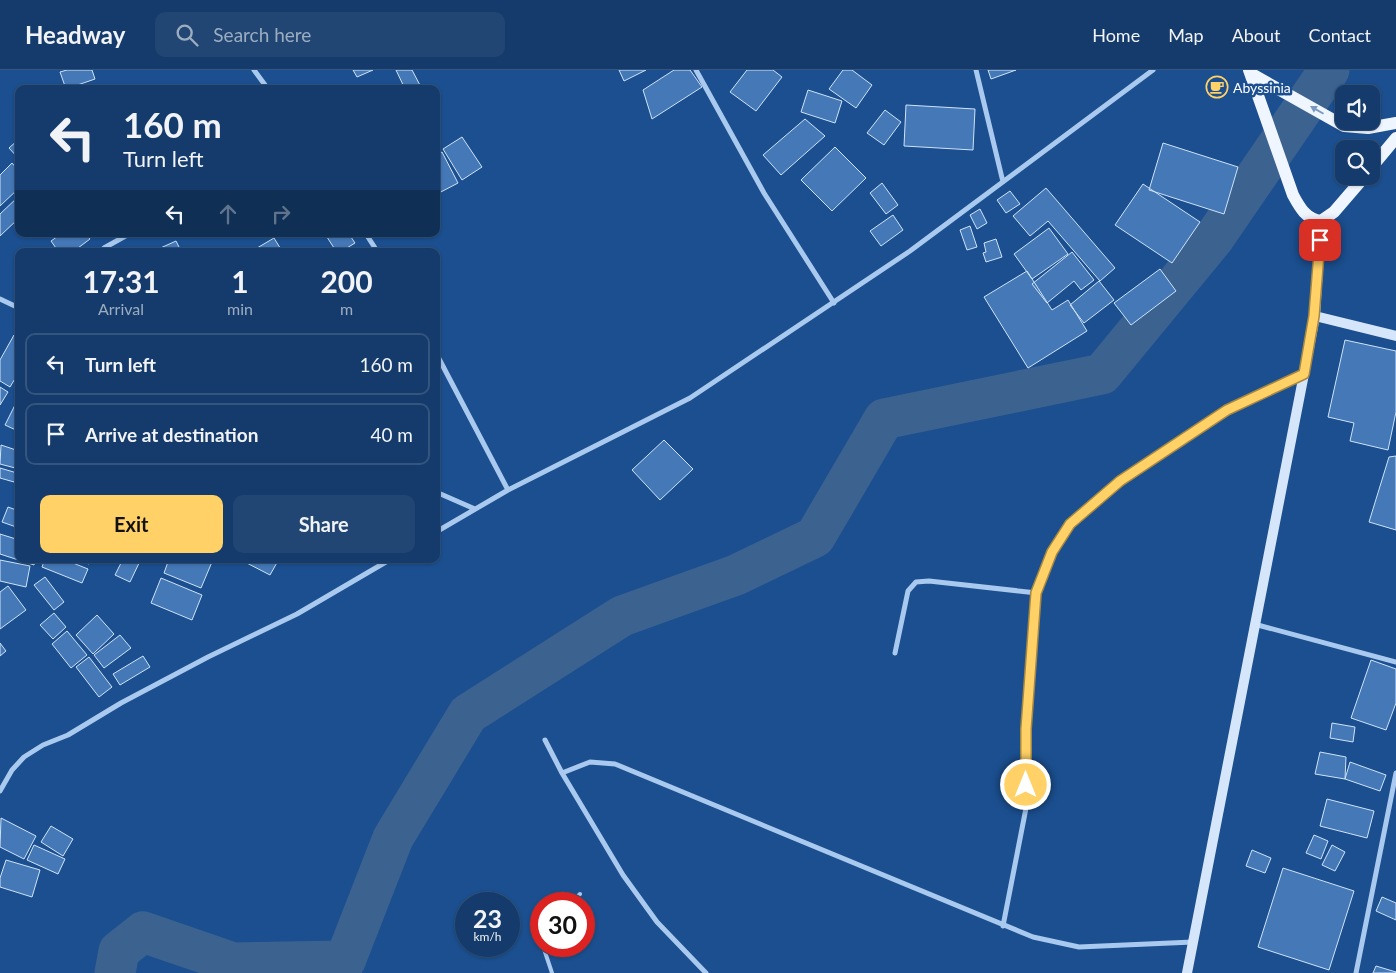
<!DOCTYPE html>
<style>
:root{--surface:#143b6b;--page:#214673;--text:#f1f3f6;--muted:#9dadc1;--line:#33557e;--accent:#ffd166}
body{margin:0;font-family:Lato,sans-serif;background:var(--page);color:var(--text);height:100vh;display:flex;flex-direction:column;font-size:19px;white-space:nowrap}
*{box-sizing:border-box;margin:0}
p{font-size:16px;color:var(--muted)}
.icon{flex:none;width:28px;height:28px;fill:none;stroke:currentColor;stroke-width:2;stroke-linecap:round;stroke-linejoin:round}
.map{position:relative;flex:1;overflow:hidden}
.panel{position:absolute;left:15px;top:178px;width:425px;height:315px;display:flex;flex-direction:column;background:var(--surface);border-radius:10px;box-shadow:0 1px 4px #0004,0 0 0 1px var(--line)}
.panel>*{flex:none}
.banner{position:absolute;left:15px;top:15px;width:425px;height:152px;border-radius:10px;box-shadow:0 1px 4px #0004,0 0 0 1px var(--line);background:#143b6b;color:var(--text);overflow:hidden}
.controls{position:absolute;left:1335px;top:15px;display:grid;gap:10px}
.controls a{display:grid;place-items:center;width:45px;height:45px;border-radius:10px;background:var(--surface);box-shadow:0 1px 4px #0004,0 0 0 1px var(--line);font-size:25px}
.speed{position:absolute;left:455px;top:822px;display:flex;gap:10px;font-size:25px;font-weight:700;text-align:center}
.speed>*{display:grid;place-content:center;width:65px;height:65px;border-radius:50%;background:var(--surface);box-shadow:0 1px 4px #0004,0 0 0 1px var(--line);line-height:1}
.speed small{font-size:12px;font-weight:400}
.speed .limit{border:8px solid #d22;background:#fff;color:#111}
.pin{position:absolute;display:grid;place-items:center;width:42px;height:42px;color:#fff;margin:-21px;border-radius:10px;box-shadow:0 2px 8px #0006}
.me{position:absolute;width:55px;margin:-28px;rotate:0deg;stroke-linejoin:round;filter:drop-shadow(0 0 4px #0008)}
.turn{display:flex;align-items:center;gap:18px;height:105px;padding:0 25px;font-size:22px}
.turn .icon{width:65px;height:65px;stroke-width:2.5}
.turn b{display:block;font-size:35px;line-height:42px}
.lanes{display:flex;align-items:center;height:48px;padding:0 25px;background:#0003;justify-content:center;gap:25px;direction:ltr}
.lanes .off{opacity:.35}
.eta{display:flex;justify-content:space-evenly;align-items:center;height:85px;text-align:center}
.eta b{font-size:30px;font-weight:700;line-height:35px}
.action{display:flex;gap:10px;margin-top:auto;padding:10px 25px}
.action a{flex:1;height:58px;border-radius:10px;background:var(--accent);color:#111;font-size:20px;font-weight:700;line-height:58px;text-align:center}
.action a+a{background:var(--page);color:var(--text)}
ul{padding:0;list-style:none}
li{display:flex;align-items:center;gap:15px;height:62px;margin:0 10px 8px;padding:0 15px;border:2px solid var(--line);border-radius:10px}
li div{flex:1}
li b{display:block;font-size:19px}
li em{font-style:normal}
header{display:flex;align-items:center;gap:30px;box-sizing:border-box;height:70px;padding:0 25px;background:var(--surface);border-bottom:1px solid var(--line)}
header strong{font-size:24px}
nav{display:flex;gap:28px;margin-inline-start:auto;font-size:18px}
.search{width:350px;height:45px;background:var(--page);display:flex;align-items:center;gap:12px;box-sizing:border-box;padding:0 18px;border-radius:10px;color:var(--muted);font-size:19px}
.map>svg:first-child{display:block}
.lines{fill:none;stroke-linecap:round;stroke-linejoin:round}
.river{stroke:#3c6290;stroke-width:41}
.building{fill:#4478b7;stroke:#cfe3fa}
.lane{stroke:#a9c9ee;stroke-width:4}
.street{stroke:#a9c9ee;stroke-width:5}
.secondary{stroke:#d6e6fa;stroke-width:10}
.primary{stroke:#f0f6ff;stroke-width:12}
.oneway{fill:#7b9ac1}
.route-casing{stroke:#a68842;stroke-width:12}
.route{stroke:#ffd166;stroke-width:9}
.labels{text-anchor:middle;dominant-baseline:central;stroke-width:5;stroke-linejoin:round;paint-order:stroke}
.poi-label{font-size:14px;fill:#fff;stroke:#1b4f8f;text-anchor:start}
</style>
<header>
<strong>Headway</strong>
<div class="search"><svg class="icon" aria-label="search" viewBox="0 0 24 24"><circle cx="10" cy="10" r="6"/><path d="M15 15l6 6"/></svg>Search here</div>
<nav><a>Home</a><a>Map</a><a>About</a><a>Contact</a></nav>
</header>
<div class="map">
<svg width="1396" height="903" viewBox="0 0 1396 903">
<rect width="100%" height="100%" fill="#1b4f8f"/>
<g class="lines">
<path class="river" d="M115,903L119,881L143,862L233,893L345,891L393,768L468,644L622,546L736,505L815,467L884,349L1102,304L1214,168L1329,0"/>
</g>
<path class="building" d="M67,0H92L95,9L66,19L60,2Z
M353,0H373L357,7Z
M396,0H412L422,19H405Z
M619,0H646L624,11Z
M674,0H690L702,17L652,49L643,20Z
M747,0H773L782,7L756,41L730,22Z
M843,0H852L872,15L856,38L829,19Z
M988,0H1016L991,9Z
M808,20L842,31L835,53L801,42Z
M906,35L975,39L973,80L904,76Z
M885,40L901,52L884,75L867,63Z
M805,49L825,66L781,105L763,85Z
M462,67L482,97L462,110L443,79Z
M19,69V89L9,78Z
M1163,73L1238,97L1224,144L1149,120Z
M835,77L866,108L832,141L801,110Z
M442,82L458,113L437,124L436,85Z
M12,93L19,101V118L0,136V105Z
M882,113L898,135L886,144L870,123Z
M1143,114L1200,152L1172,193L1115,155Z
M1046,118L1115,198L1100,211L1048,151L1030,166L1013,146Z
M1010,121L1020,134L1006,143L997,130Z
M19,126V148L0,166V144Z
M980,139L987,153L977,159L970,145Z
M893,145L903,160L881,176L870,161Z
M970,156L977,177L967,180L960,160Z
M1049,158L1068,184L1032,209L1014,184Z
M61,164H86L90,169L74,181H58L51,171Z
M325,164H349L355,173L342,181H336Z
M274,168L282,181H252Z
M996,169L1002,187L986,192L983,183L986,182L984,173Z
M176,171L181,181H157L156,180Z
M1072,182L1094,210L1081,220L1074,211L1047,233L1032,214Z
M1160,199L1176,221L1131,255L1114,233Z
M1027,201L1052,240L1068,230L1087,261L1028,298L984,227Z
M1099,211L1114,230L1084,253L1070,235Z
M14,265L19,268V302L10,317L0,311V290Z
M1345,270L1396,281V342L1388,380L1350,371L1354,353L1328,347Z
M0,317L8,322L0,335Z
M19,327V359L18,361L5,355Z
M664,370L693,399L660,430L632,400Z
M1,375L19,381V399L0,394Z
M1396,386V460L1369,452L1389,387Z
M0,398L17,403L14,412L0,408Z
M8,437L19,441V458L2,452Z
M0,464L19,470V489H36L34,495L0,484Z
M45,489H63L88,499L82,513L42,497Z
M78,489H92L89,494Z
M123,489H141L130,512L115,505Z
M169,489H203L212,492L201,518L164,503Z
M239,489H279L270,505Z
M0,490L30,496L26,517L0,511Z
M45,507L64,532L54,540L34,515Z
M161,508L202,525L192,550L151,533Z
M8,516L26,540L0,559V522Z
M54,543L66,557L53,569L40,555Z
M97,545L114,564L93,584L76,565Z
M67,561L87,585L71,598L52,574Z
M120,565L131,578L104,598L94,585Z
M0,573L6,581L0,586Z
M143,586L150,597L120,615L113,604Z
M89,587L112,617L99,627L76,597Z
M1371,590L1396,599V633L1386,660L1351,648Z
M1332,653L1355,657L1353,672L1330,668Z
M1320,682L1346,687L1345,709L1315,704Z
M1350,692L1386,705L1380,721L1345,709Z
M1327,729L1374,741L1367,768L1320,756Z
M1,748L36,766L24,789L0,777Z
M51,756L73,769L63,786L41,772Z
M1314,765L1328,771L1321,789L1306,783Z
M34,775L65,789L58,804L27,790Z
M1332,775L1345,782L1335,801L1322,795Z
M1252,780L1271,788L1265,803L1246,796Z
M6,790L40,800L32,827L0,817V808Z
M1283,798L1354,821L1329,900L1258,877Z
M1382,827L1396,833V850L1376,841Z
M1376,896L1396,902V903H1373Z"/>
<g class="lines">
<path class="lane" d="M570,834L580,824
M543,876L552,903"/>
<path class="street" d="M254,0L268,19
M696,0L764,123L834,233
M976,0L1003,112
M366,164L377,181
M104,178L129,164
M0,229L19,238
M436,283L508,420
M436,422L475,439
M436,462L508,420L690,328L910,181L1153,0
M1254,554L1396,592
M895,583L908,521L916,512L929,511L1037,523
M545,670L562,703L590,692L615,694L1033,867L1079,877L1193,872
M562,703L623,805L657,852L706,903
M0,721L12,700L24,687L43,675L68,665L121,633L208,587L297,544L391,489
M1003,856L1027,733V659L1037,523L1051,482L1070,454L1120,411L1227,340L1304,304
M1356,903L1396,703"/>
<path class="secondary" d="M1315,246L1396,266
M1187,903L1304,304L1315,246L1321,151"/>
<path class="primary" d="M1249,0L1293,125C1300,138 1306,149 1321,151L1334,142L1365,106
M1250,3L1344,56L1368,58L1396,53
M1371,98L1396,68"/>
</g>
<defs><path id="oneway-solid" d="M-6-.8H1V-3.2L6.5 0L1 3.2V.8H-6Z" transform="scale(1.25)"/></defs>
<use class="oneway" href="#oneway-solid" transform="translate(1317 40) rotate(-150)"/>
<g class="lines">
<g class="route-casing">
<path id="route" d="M1026,715V659L1036,523L1052,482L1070,454L1120,411L1227,340L1304,304L1314,246L1320,170"/>
</g>
<use href="#route" class="route"/>
</g>
<defs>
<g id="cafe-ring" transform="scale(1.125)"><circle r="9.5" fill="#1b4f8f" stroke="#ffd166" stroke-width="1.5"/><path d="M-5.5-4.5H6V0H3Q3 3.5 0 3.5H-2.5Q-5.5 3.5-5.5 0ZM3-3.2v2h1.7v-2ZM-6 4.5H4V6H-6Z" fill="#ffd166"/></g>
</defs>
<g fill-rule="evenodd">
<use href="#cafe-ring" x="1217" y="17"/>
</g>
<g class="labels">
<g class="poi-label">
<text x="1233" y="17">Abyssinia</text>
</g>
</g>
</svg>
<div class="controls">
<a><svg class="icon" aria-label="sound" viewBox="0 0 24 24"><path d="M4 9h4l5-4v14l-5-4H4zM17 9q2 3 0 6"/></svg></a>
<a><svg class="icon" aria-label="search" viewBox="0 0 24 24"><circle cx="10" cy="10" r="6"/><path d="M15 15l6 6"/></svg></a>
</div>
<div class="speed"><div>23<small>km/h</small></div><div class="limit">30</div></div>
<div class="pin" style="left:1320px;top:170px;background:#d93025"><svg class="icon" aria-label="arrive" viewBox="0 0 24 24"><path d="M6 21V4h12l-3 4 3 4H6"/></svg></div>
<svg class="me" style="left:1026px;top:715px" viewBox="-20 -20 40 40"><circle r="17" fill="#ffd166" stroke="#fff" stroke-width="3"/><path d="M0-11L8 9 0 5-8 9z" fill="#fff"/></svg>
<div class="banner">
<div class="turn"><svg class="icon" aria-label="left" viewBox="0 0 24 24"><path d="M17 20v-9H6M10 6l-5 5 5 5"/></svg><div><b>160 m</b>Turn left</div></div>
<div class="lanes"><svg class="icon" aria-label="left" viewBox="0 0 24 24"><path d="M17 20v-9H6M10 6l-5 5 5 5"/></svg><svg class="icon off" aria-label="ahead" viewBox="0 0 24 24"><path d="M12 20V5M6 11l6-6 6 6"/></svg><svg class="icon off" aria-label="right" viewBox="0 0 24 24"><path d="M7 20v-9h11M14 6l5 5-5 5"/></svg></div>
</div>
<section class="panel">
<div class="eta">
<div><b>17:31</b><p>Arrival</p></div>
<div><b>1</b><p>min</p></div>
<div><b>200</b><p>m</p></div>
</div>
<ul>
<li><svg class="icon" aria-label="left" viewBox="0 0 24 24"><path d="M17 20v-9H6M10 6l-5 5 5 5"/></svg><div><b>Turn left</b></div><em>160 m</em></li>
<li><svg class="icon" aria-label="arrive" viewBox="0 0 24 24"><path d="M6 21V4h12l-3 4 3 4H6"/></svg><div><b>Arrive at destination</b></div><em>40 m</em></li>
</ul>
<div class="action"><a>Exit</a><a>Share</a></div>
</section>
</div>
